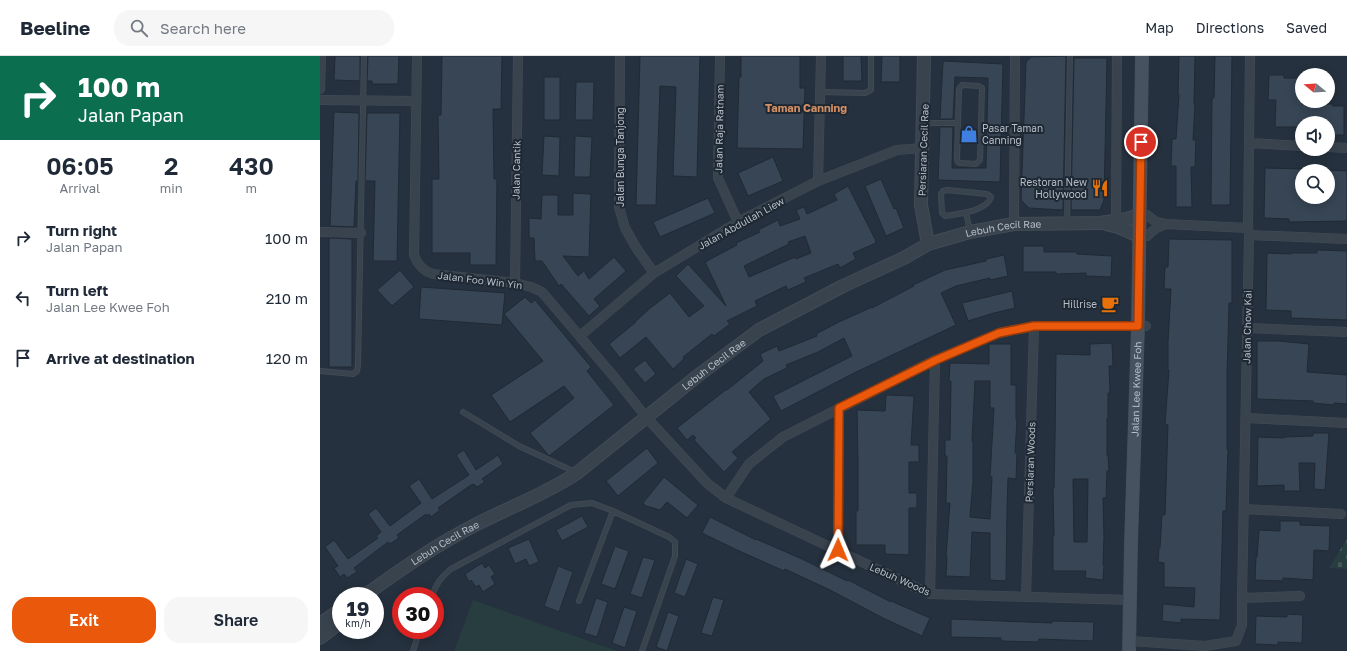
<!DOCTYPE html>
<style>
:root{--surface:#fff;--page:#f6f6f7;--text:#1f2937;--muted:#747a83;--line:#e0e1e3;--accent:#ea580c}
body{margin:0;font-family:"Golos Text",sans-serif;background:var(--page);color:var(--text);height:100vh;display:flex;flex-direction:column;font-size:15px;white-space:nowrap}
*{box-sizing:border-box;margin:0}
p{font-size:13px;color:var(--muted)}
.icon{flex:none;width:22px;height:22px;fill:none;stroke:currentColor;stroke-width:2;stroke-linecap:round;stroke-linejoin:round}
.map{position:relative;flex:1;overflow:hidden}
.side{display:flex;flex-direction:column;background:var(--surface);width:320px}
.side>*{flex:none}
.hud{background:#0b6e4f;color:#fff;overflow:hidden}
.needle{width:26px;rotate:288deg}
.tools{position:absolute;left:975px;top:12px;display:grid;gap:8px}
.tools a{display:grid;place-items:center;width:40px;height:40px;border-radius:50%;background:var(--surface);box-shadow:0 2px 10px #0003;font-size:20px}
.speed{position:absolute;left:12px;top:531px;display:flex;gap:8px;font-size:20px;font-weight:700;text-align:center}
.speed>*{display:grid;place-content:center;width:52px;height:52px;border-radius:50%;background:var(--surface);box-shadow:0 2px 10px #0003;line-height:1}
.speed small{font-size:10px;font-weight:400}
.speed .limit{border:6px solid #d22;background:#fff;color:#111}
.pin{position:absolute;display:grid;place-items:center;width:34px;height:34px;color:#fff;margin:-17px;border:2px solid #fff;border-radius:50%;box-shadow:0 1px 4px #0007}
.me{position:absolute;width:44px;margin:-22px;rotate:1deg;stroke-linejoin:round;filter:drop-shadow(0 0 3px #0008)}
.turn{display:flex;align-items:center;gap:14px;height:84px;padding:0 12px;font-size:18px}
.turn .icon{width:52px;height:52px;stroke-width:2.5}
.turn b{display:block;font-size:28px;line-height:34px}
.eta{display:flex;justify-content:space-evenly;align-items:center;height:68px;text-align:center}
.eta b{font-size:24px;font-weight:600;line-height:28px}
.cta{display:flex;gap:8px;margin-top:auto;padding:8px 12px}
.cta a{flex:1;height:46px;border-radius:16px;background:var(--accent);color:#fff;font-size:16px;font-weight:600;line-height:46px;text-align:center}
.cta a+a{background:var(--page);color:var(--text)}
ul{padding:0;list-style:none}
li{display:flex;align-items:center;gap:12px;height:60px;padding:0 12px}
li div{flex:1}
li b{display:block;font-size:15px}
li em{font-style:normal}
header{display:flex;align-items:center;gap:24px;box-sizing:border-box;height:56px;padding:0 20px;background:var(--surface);border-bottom:1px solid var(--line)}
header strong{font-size:19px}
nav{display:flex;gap:22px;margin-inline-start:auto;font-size:14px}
.search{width:280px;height:36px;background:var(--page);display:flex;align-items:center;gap:10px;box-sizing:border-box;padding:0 14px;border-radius:16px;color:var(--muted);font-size:15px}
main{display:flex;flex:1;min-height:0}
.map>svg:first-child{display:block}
.green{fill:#273d3f}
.cemetery{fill:url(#cemetery-stones)}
.building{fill:#374554;stroke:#202a35;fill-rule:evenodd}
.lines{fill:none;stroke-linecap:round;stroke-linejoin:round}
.service-casing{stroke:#424c57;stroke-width:6}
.minor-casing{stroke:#424c57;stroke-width:10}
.tertiary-casing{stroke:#424c57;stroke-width:14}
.secondary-casing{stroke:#424c57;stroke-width:14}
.service{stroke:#39434e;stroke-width:4.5}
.minor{stroke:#39434e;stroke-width:9}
.tertiary{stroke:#39434e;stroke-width:12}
.secondary{stroke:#475261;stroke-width:13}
.route-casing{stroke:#983908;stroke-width:10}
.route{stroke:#ea580c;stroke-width:7}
.labels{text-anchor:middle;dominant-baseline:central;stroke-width:4;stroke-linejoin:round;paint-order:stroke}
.poi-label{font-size:10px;fill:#b5bec9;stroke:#1e2833;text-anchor:end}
.street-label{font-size:10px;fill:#b5bec9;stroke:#1e2833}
.neighbourhood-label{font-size:11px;font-weight:bold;fill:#d49065;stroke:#1e2833}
</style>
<header>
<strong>Beeline</strong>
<div class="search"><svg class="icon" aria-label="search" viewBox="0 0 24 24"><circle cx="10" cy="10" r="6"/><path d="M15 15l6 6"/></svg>Search here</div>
<nav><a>Map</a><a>Directions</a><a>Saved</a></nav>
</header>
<main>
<section class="side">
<div class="hud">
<div class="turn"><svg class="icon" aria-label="right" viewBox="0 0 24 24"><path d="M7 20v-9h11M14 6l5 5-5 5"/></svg><div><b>100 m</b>Jalan Papan</div></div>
</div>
<div class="eta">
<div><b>06:05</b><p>Arrival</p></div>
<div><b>2</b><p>min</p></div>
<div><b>430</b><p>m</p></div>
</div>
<ul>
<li><svg class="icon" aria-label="right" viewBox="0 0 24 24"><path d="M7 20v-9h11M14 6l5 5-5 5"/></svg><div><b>Turn right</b><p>Jalan Papan</p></div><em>100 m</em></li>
<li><svg class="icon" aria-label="left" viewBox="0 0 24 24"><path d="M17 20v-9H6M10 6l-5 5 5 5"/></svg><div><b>Turn left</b><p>Jalan Lee Kwee Foh</p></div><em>210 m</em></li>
<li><svg class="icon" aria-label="arrive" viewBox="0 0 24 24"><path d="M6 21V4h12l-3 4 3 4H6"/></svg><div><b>Arrive at destination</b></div><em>120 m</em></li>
</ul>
<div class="cta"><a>Exit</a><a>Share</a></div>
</section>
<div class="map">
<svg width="1027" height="595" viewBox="0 0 1027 595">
<defs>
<pattern id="cemetery-stones" width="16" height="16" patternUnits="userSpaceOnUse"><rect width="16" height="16" fill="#273d3f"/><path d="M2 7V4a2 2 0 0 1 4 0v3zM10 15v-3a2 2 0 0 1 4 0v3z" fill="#445759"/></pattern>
</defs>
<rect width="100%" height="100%" fill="#25313e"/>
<path class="green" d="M153,544L297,595H134Z"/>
<path class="cemetery" d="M1027,483V513L1009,512Z"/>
<path class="building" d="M15,0H40V25L14,24Z
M48,0H79L78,28H52V25H47Z
M122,0H182L181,53H173L174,123H177L176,209H150V197H112V123H119L118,59H121Z
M320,0H380L377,121L353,120L356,31L340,30L336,149H316Z
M421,0H480V32H485L483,93L417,92L419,21H421Z
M523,0H541L542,25H523Z
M562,0H580V26H561Z
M746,0L743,154L709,152L701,144L706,6L711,1Z
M859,0H875L874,48H875L873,84H876L875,111H871L872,151H856V110H851L852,83H856L859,39L858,38Z
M895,0H912L910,149H891L892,42H894Z
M754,2H787L784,144L780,154H751Z
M623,5L683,8L680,126L618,124L620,71H633L632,112H666L668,22L635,21L633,63H620Z
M949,19H964V22H982V48H1013V50H1024V79H1008V67H982V71H955L956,44H948Z
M224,21H240V64H224Z
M256,26H274L273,64H255Z
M14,56L39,57L38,125H36L34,171L10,170Z
M47,57H80L77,205H53L55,125H45Z
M224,80L240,81L239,120L222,119Z
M255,80L272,81L270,121H254Z
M453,101L463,125L428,140L418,117Z
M945,112L982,113V141H986V143H1008V114L1027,115V165L969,166V163L944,162Z
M561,123L574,153L576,152L584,172L566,180L545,130Z
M528,130L556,185H555L556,187L533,197L536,203L520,212L518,208L484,222L486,226L468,234L466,230L435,245L437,250L407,265L410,268L394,280L392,278L363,301L364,303L353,313L326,281L300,302L289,288L316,266H315L329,253L350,237L369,261L384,250L356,220L368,208L406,250L385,206L417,189L416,187L440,176L438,174L458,164L460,170L480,163L476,154L484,151L487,158L517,144L514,138ZM485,180L491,197L476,203L475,201L429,221L424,210L469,188L468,186Z
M253,137L271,138L269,201L243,200L258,220L264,215L269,223L294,201L306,215L274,243L280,250L269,260L241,228L239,230L222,205H215L214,182H209V162L221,163L222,139H238V159H253Z
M388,142L395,157L340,181L333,166Z
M9,182L32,183V311H9Z
M849,183L912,184V247H909L907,318V393H908L906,455H903L900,564L861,563V567L842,565L843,548L874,551L875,532L844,531V507L838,506L839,491L840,492L842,459H845L848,369L845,368L849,314H848V286L851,233H844L845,211H848Z
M703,190H724V196H757V198L792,200L791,221L766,220V217L736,218V216H703Z
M997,194L1027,195V264L971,262V255L946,254L947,197L971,198V197H997Z
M684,199L688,220L670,224V222L636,230L621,237L636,269L534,317L461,355L453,340L532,300L524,282L498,296L466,309L467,312L444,323L429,336L451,363L412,396L418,402L404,416L374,384L376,382L373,379L367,384L357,372L385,350L407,333V334L443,305L440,298L457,290L459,295L497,280L496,278L519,266L552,251V252L594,230L593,229L625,214L666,205V203Z
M80,214L94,231L72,250L57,234Z
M101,231L185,237L182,269L99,263Z
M692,235L695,252L674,257L648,265L642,247Z
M205,241L211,247L215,244L271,311L267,315L294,349L229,400L210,377L254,342L244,330L190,366L171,339L223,305L184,258Z
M937,285H959L989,288L987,316L1027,319V348L1014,347V349L993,347V345L937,343Z
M792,287L793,310H789L790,337H788V362H787V399H788L789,415H787L786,442H783L784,481L783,509H784L783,524L765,522L766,515H733V480H734L733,432H734L735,384L736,298L770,299V288ZM753,423H768L767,486H754Z
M669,288H691V329H696V364H697L695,397H697L696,423L688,422L687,456L686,525L670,524V477L652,476L650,521L626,520L627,501L626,500L630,447H626L627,400H625V384H630L631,325H629L630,307L669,308ZM655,325H670V352H674L670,421H672L670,463L650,461L653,426V385H652Z
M325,304L336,318L325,327L313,313Z
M566,339L594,340L591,389H599V406H589V437H597V452H589V499L565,498V489H536V455H538V407L537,354L565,355Z
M993,377H1009L1005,434L994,433L995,407H979L980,435H964V429L937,430L938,381L964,382V381L993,380Z
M327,392L338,407L298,440L286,425Z
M144,394L156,414L178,399L183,408L162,423L165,426L157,431L154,428L151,429L118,452L120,454L111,461L109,458L107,460L106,458L77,479L79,482L70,488L68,486L34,512L37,516L27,522L24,518L20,521L14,512L18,510L5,491L14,484L28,503L58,482L56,480L61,476L48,458L56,452L70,470L101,447L89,430L99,423L112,443L149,419L136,399Z
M344,421L378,449L367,462L347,446L340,454L326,450L323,447Z
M262,460L268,471L242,485L236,474Z
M390,461L436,484V483L482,503L527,525L528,524L571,546V545L610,562L602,580L563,562L510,534L465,513L464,515L417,494L382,477Z
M960,465H980V469L1010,470L1009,495L994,494L993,524L963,522V525L935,524L936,501H937L939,474L960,475Z
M209,483L219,506L209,510L206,503L195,508L188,492Z
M295,490L309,495L295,533L281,528Z
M323,501L335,504L322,542L310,538Z
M366,503L378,508L365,541L354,537Z
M162,507L165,512L169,509L175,518L171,521L175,528L163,536L159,529L156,531L151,524L149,526L145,518Z
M238,510L253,516L239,556L224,550Z
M393,541L404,544L392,580L381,577Z
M276,542L288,546L277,581L264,577Z
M304,551L317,555L305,592L292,587Z
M348,556L359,560L347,595L336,591Z
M967,558L983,559L982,587L958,586V589L935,588L936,560L967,561Z
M631,563L732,567V565L774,566L773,585L719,583L718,586L681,585V582L631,581Z"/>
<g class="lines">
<g class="service-casing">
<path id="service" d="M642,29L659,30L662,32L660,104L656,108L640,107L638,106L637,103L639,33Z
M501,36L545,37L551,34V0
M603,67H638
M627,134L667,138L671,141C667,155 638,158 625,160L622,157L621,138L623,135Z
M646,157L650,175
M747,167L750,0
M0,315L33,318L37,315L38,309L44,0
M143,356L199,390L255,416
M112,540C116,528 121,521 131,513L251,449L272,447L293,455L349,481L355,486V500L322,595
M259,545L293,455
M93,595L100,574"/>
</g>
<g class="minor-casing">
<path id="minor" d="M97,0L94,199C98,209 103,215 113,218L195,227L211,231L222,236L295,322L326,361L387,427L406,442L610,538L811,544
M300,0L299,151L305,172L317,193L334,217
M400,0L398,122L418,166
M0,33L1,0
M0,44L96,45
M929,87L982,90
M1008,91L1027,92
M498,125L501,0
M827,159L836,166L846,168L928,172
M796,164L797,0
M694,168L695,0
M0,176L41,177
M929,179L1027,183
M827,180L836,172L846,168
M195,227L198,0
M927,272L1027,276
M260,280L334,217L418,166L498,125L577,94L603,92
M926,362L1027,367
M406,442L429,408L463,381L615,304L679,277L714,270H826
M924,453L1021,458
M518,494L519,352
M610,538L615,304
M706,541L714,270
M922,542L980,540
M810,585L885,590L916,585L922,569V542L929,179L928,172L930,0"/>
</g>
<g class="tertiary-casing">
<g id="tertiary">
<path d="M604,0L601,149L608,188"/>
<path d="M786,168L798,171L819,180"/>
<path id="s1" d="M44,540C80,514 117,488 157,468C190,451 226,438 257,417L380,318L439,274L523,230L584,202L608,188L650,176L694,168L780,167L807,163L819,159"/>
<path d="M0,568L21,553"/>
<path d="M0,582L16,570L21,564"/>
</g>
</g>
<g class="secondary-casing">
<g id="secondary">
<path id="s2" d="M809,595L811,488L818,270L822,0"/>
</g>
</g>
<use href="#service" class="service"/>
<use href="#minor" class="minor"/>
<use href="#tertiary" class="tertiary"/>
<use href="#secondary" class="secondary"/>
</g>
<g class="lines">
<g class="route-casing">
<path id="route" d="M518,494L519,352L616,304L679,277L714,270H818L821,86"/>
</g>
<use href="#route" class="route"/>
</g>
<defs>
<g id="shop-bare" transform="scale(1.38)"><path d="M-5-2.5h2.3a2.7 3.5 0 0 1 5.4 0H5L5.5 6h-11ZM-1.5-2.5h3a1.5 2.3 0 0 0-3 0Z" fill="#3f7fe0" stroke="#1e2833" stroke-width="2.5" paint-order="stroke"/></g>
<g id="restaurant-bare" transform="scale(1.38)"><path d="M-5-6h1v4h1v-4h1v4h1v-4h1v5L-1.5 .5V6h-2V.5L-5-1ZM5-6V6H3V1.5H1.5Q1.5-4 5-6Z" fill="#e8710a" stroke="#1e2833" stroke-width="2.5" paint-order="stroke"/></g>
<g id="cafe-bare" transform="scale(1.38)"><path d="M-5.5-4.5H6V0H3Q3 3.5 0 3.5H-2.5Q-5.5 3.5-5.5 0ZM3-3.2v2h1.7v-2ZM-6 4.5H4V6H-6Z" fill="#e8710a" stroke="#1e2833" stroke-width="2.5" paint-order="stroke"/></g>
</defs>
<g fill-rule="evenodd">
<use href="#shop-bare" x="649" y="78"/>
<use href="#restaurant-bare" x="780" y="132"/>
<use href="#cafe-bare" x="790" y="248"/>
</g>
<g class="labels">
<g class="poi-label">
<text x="662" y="72" text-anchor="start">Pasar Taman<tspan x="662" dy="12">Canning</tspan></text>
<text x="767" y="126">Restoran New<tspan x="767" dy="12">Hollywood</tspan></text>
<text x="777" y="248">Hillrise</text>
</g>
<g class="street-label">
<text transform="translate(399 73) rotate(-89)">Jalan Raja Ratnam</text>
<text transform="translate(603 94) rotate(-88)">Persiaran Cecil Rae</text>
<text transform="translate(300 101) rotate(-90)">Jalan Bunga Tanjong</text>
<text transform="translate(196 114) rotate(-89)">Jalan Cantik</text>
<text transform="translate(421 167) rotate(-29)">Jalan Abdullah Liew</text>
<text stroke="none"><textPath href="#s1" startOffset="745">Lebuh Cecil Rae</textPath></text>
<text transform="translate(160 224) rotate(7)">Jalan Foo Win Yin</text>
<text transform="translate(927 271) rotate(-89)">Jalan Chow Kai</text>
<text stroke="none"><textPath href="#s1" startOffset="421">Lebuh Cecil Rae</textPath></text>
<text stroke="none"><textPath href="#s2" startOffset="262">Jalan Lee Kwee Foh</textPath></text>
<text transform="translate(710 406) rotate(-88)">Persiaran Woods</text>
<text stroke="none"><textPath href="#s1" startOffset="97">Lebuh Cecil Rae</textPath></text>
<text transform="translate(580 523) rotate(24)">Lebuh Woods</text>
</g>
<g class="neighbourhood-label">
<text x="486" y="51">Taman Canning</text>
</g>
</g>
</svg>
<div class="tools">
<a><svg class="needle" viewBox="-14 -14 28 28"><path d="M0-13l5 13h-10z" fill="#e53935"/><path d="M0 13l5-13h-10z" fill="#747a83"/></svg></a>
<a><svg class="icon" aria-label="sound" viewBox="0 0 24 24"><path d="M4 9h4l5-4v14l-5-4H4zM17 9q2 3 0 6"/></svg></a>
<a><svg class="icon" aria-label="search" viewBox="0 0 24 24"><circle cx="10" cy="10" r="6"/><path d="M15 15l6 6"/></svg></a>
</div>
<div class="speed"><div>19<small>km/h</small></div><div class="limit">30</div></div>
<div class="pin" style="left:821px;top:86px;background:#d93025"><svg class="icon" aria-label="arrive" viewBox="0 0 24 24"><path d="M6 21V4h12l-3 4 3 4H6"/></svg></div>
<svg class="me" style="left:518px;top:494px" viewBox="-20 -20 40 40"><path d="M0-17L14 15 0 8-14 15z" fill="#ea580c" stroke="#fff" stroke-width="4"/></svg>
</div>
</main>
